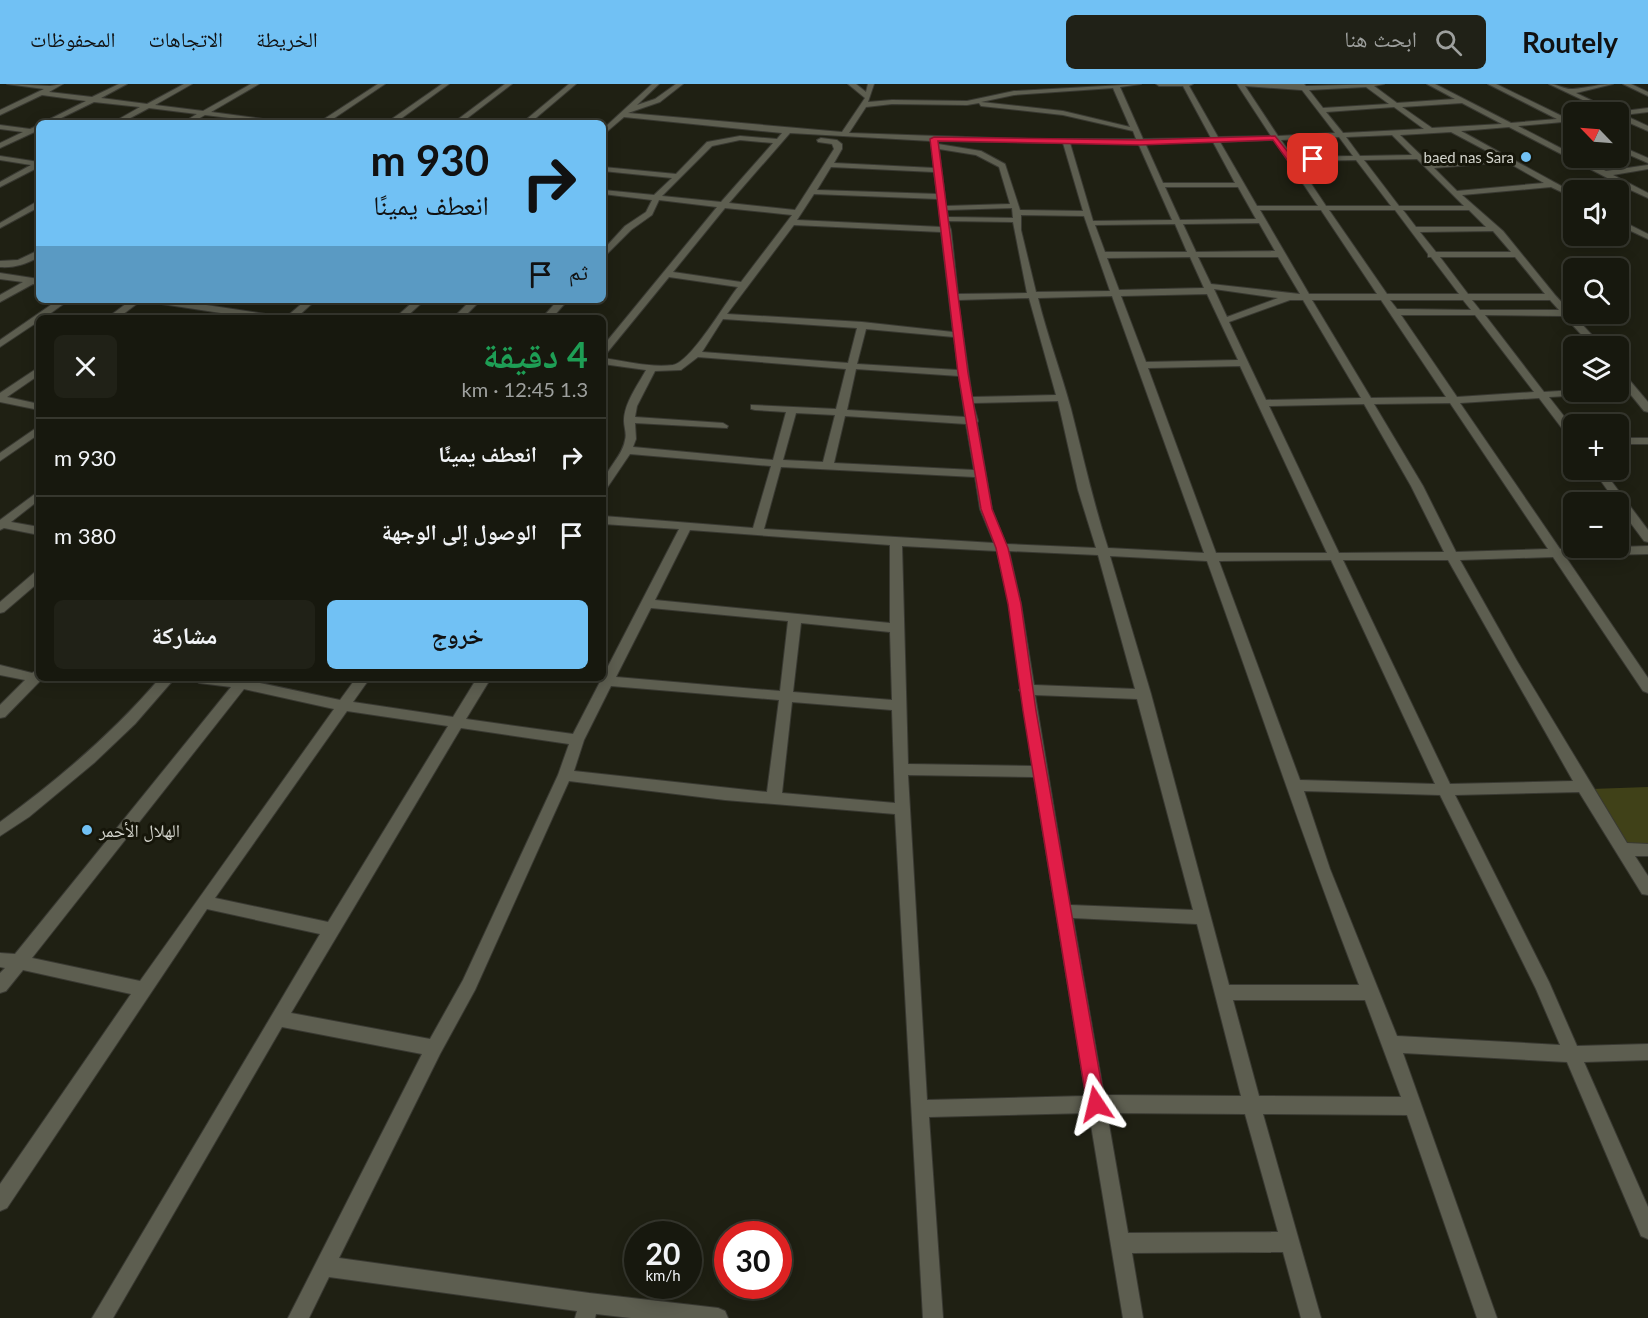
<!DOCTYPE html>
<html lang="ar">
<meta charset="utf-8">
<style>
:root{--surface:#17180e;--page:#202117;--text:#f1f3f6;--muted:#9ea09e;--line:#36372e;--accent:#71c1f4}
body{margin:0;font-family:Lato,"Noto Naskh Arabic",sans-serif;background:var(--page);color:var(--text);direction:rtl;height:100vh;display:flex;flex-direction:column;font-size:22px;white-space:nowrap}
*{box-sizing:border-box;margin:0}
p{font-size:20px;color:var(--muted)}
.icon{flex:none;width:33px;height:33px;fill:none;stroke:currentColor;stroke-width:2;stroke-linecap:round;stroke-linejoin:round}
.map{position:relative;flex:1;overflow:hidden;direction:ltr}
.drawer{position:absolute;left:36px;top:231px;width:570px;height:366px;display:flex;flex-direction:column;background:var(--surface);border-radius:9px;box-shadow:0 3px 15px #0003,0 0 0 2px var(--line);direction:rtl}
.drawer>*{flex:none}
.banner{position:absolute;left:36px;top:36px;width:570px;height:183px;border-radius:9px;box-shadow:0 3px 15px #0003,0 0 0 2px var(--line);direction:rtl;background:#71c1f4;color:#111;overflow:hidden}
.needle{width:39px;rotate:295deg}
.tools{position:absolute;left:1563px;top:18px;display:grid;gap:12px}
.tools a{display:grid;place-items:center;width:66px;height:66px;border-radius:9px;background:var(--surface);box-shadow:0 3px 15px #0003,0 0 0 2px var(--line);font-size:30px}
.speed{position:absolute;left:624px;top:1137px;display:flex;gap:12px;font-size:30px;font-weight:700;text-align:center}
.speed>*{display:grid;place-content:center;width:78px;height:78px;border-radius:50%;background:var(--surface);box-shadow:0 3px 15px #0003,0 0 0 2px var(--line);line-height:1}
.speed small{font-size:15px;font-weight:400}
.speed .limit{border:9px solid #d22;background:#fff;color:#111}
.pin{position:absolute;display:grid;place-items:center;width:51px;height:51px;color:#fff;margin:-26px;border-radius:12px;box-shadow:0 3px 9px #0006}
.me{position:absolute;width:66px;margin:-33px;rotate:350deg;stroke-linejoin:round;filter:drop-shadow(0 0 4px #0008)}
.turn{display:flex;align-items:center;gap:21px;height:126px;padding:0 18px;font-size:27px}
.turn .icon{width:78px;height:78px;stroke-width:2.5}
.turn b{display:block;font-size:42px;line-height:51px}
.then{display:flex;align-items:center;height:57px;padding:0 18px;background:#0003;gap:12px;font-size:22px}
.round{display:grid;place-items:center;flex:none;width:63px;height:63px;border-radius:9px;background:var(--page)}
.overview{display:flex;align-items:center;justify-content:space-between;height:102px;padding:0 18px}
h1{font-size:36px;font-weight:700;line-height:45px;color:#1e9e55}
.button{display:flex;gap:12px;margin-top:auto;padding:12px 18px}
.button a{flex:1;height:69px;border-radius:9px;background:var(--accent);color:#111;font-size:24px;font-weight:700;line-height:69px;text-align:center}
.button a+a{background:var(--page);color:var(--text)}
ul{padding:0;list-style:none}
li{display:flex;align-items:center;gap:18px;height:78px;padding:0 18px;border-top:2px solid var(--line)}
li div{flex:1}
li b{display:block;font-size:22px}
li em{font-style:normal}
header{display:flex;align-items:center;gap:36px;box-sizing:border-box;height:84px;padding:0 30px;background:var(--accent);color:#111}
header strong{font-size:28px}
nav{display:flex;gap:33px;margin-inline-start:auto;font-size:21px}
.search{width:420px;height:54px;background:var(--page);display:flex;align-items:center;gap:15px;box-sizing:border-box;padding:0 21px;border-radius:9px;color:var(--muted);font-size:22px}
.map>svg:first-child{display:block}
.green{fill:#404118}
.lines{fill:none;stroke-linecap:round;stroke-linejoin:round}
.minor-casing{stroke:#393932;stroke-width:2}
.minor{fill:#5d5e50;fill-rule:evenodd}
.route{fill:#e11d48;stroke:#92132f;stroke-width:1.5}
.poi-dot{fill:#71c1f4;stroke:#16160a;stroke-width:2}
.labels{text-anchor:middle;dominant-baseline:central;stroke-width:6;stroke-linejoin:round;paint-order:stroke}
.far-poi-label{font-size:15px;fill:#d2d3cb;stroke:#16160a;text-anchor:end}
.poi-label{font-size:18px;fill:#d2d3cb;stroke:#16160a;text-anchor:start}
</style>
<header>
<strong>Routely</strong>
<div class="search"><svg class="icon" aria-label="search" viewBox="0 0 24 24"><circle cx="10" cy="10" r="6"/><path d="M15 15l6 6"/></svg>ابحث هنا</div>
<nav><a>الخريطة</a><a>الاتجاهات</a><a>المحفوظات</a></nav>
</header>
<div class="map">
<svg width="1648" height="1234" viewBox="0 0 1648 1234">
<rect width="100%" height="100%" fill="#1f2013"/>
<path class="green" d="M1648,703V761L1627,760L1591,705Z"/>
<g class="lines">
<g class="minor-casing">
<path id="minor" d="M7,0L50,2L63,0L49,8L92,13L119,0H127L101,14L147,20L184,0H192L155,21L203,27L251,0H259L211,28L292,39H271L205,31L191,39H182L197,30L149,24L121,39H112L140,23L94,18L51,39H42L86,17L42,11L0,31V26L44,5Z
M378,0H385L327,39H318Z
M442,0H449L395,39H386Z
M505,0H512L461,39H453Z
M569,0H576L530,39H522Z
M652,0H659L637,21L655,15L676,0H683L660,18L628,29L842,48L865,14L848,0H856L866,8L868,0H874L868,18L892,16L967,17L1014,7L1141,0L1120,3L1143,55L1211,54L1183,2H1159L1156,0H1193L1189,2L1218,53L1271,52L1237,0H1304L1306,2L1384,0L1374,2L1397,19L1455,15L1427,0H1435L1511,39L1557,35L1488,0H1496L1566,34L1574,33V37L1518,42L1574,71V74H1579L1606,87L1648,81V85L1613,91L1648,109V114L1624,103L1590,106L1591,104L1617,99L1509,43L1461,47L1574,109V114L1551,103L1462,111L1503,147L1555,211L1602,262H1592L1564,232L1485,231L1544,308L1574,306V308H1591L1586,311L1549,313L1574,345V356L1570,355L1539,314L1460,319L1560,465L1648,462V470L1565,472L1648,594V609L1643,607L1553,473L1460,476L1517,577L1627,759L1648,760V772H1635L1648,792V811L1642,810L1579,708L1455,711L1549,898L1577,962L1648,960V976L1584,978L1648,1123V1155L1641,1152L1567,978L1403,969L1497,1234H1477L1407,1031L1263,1030L1321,1234H1301L1283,1168L1132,1169L1143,1234H1123L1089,1029L929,1033L943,1234H923L895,730L725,716L569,697L475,906L440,970L339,1174L589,1209L718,1224L725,1227L728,1234H631L596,1230L595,1234H575L577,1227L329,1193L309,1234H288L422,970L282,943L113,1234H92L320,850L207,825L7,1124L0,1127V1100L131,910L23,886L6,907L0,909V889L5,884L0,883V869L15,870L231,603L199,599L192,594H253L251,597L340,616L356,594H370L353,618L453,633L477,594H491L466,635L573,650L679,445L603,440V432L753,444L771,382L630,370L607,404L603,405C603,385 622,375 625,356C627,350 624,343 624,337C624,319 638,301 646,286L603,280V274C625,277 651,284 673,281C691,278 725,219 738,203L669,193L606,270L603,271V262L717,123L659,116L652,131L631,146L603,174V166L625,142L646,128L652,116L603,110V106L654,111L672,94L603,87V83L676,90L707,58L740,52L777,55L782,49L624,33L603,51V45ZM1245,2L1302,6L1335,49L1278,52ZM1366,3L1389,20L1323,24L1309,6ZM1113,4L1130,43L1063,27L981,18L1014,11ZM979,19L981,22L1063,31L1133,47L1136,55H1029L849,49L866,23L892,20L967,21ZM1462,19L1502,40L1432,44L1402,23ZM1394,23L1424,45L1343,49L1326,28ZM1451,48L1500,74L1430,80L1400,51ZM790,49L931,57L934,84L834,79L842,65V60L837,56L821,54L817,56L818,58L832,60L834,65L795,126L729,119ZM1392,51L1412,71L1360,72L1346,53ZM1339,53L1353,72L1293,73L1281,56ZM740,56L773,59L721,118L662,112L712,62ZM1274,56L1318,122H1257L1220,58ZM938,57L1063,59L1083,127L1020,126L1005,80L981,67L938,60ZM1213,58L1235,99H1163L1145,59ZM1070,59H1138L1172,136L1093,137ZM939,65L976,71L999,83L1010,120L946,122ZM1417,75L1464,122H1399L1364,76ZM1356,76L1391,122H1326L1296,77ZM1507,78L1544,99L1457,107L1434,84ZM831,83L934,88L937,110L817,106ZM1165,103H1238L1256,135L1180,136ZM814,110L938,115L941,143L797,136ZM725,124L792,131L741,198L673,188ZM1012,124L1013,134L948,133L947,126ZM1260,126H1321L1377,210H1309ZM1329,126H1395L1428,170V173H1431L1459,210H1387ZM1403,126H1469L1486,143H1416ZM1021,131L1084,132L1110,207L1036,208L1021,146ZM948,137L1013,138L1027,209L958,210L951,146ZM1259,139L1275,167L1196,168L1183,140ZM1175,140L1187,168H1105L1095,141ZM794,141L941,148L953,248L862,238L727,230ZM1493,147L1511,168H1436L1420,148ZM1190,173L1204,204L1119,206L1107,174ZM1198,173H1278L1300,210L1211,200ZM1440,173H1515L1545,210H1468ZM1214,205L1278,214L1227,233ZM1207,210L1238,276L1146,278L1121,212ZM1112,212L1204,469L1108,464C1093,418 1083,372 1071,325C1061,288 1047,251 1038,214ZM1029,214L1056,311L972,313L958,216ZM1290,216H1303L1361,314L1266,316L1229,238ZM1312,216H1381L1446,313L1371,314ZM1390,216H1463L1471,226L1397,225ZM1472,216H1550L1559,226H1480ZM1401,231H1475L1534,308L1457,313ZM723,235L857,244L848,279L702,268ZM866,245L954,253L958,286L857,280ZM698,273L846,285L836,325L751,321V325L755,326L786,328L773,376L633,363L636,355L635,339L727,344L728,342L723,339L635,333L637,322L655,287L681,286ZM1240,282L1327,469H1216L1148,284ZM856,285L959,292L965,333L847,326ZM1058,317L1078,406L1096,464L1006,460L992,425L977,339L978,337L973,319ZM1450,319L1548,465L1456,468L1423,402L1374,320ZM1364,320L1411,402L1444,468L1339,469L1269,322ZM796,329L835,331L823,378L783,376ZM845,332L966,340L974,386L834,379ZM781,383L975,393L980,425L994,459L764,445ZM690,446L890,461V539L655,516ZM902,462L997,467L1009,520L1021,604L1019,606L1022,609L1032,682L908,680ZM1009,467L1098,471L1135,605L1034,601L1021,520ZM1110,472L1207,477C1258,618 1305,761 1359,901H1229L1151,610ZM1331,476L1435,700L1300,696L1219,477ZM1343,476H1448L1573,697L1450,700ZM651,524L788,537L780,607L616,593ZM801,539L890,548L892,616L793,608ZM611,602L779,616L767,708L574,687L584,656ZM244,605L334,625L140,897L32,874ZM1035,611L1137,615L1193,826L1070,821ZM792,618L892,626L895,719L782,709ZM347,627L448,642L328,838L215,814ZM461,644L569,660L558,691L463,896L430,955L291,929ZM908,691L1034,693L1086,1012L927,1016ZM1304,707L1440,711L1536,905L1560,961L1397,952L1330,785ZM1073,834L1197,840L1241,1012L1104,1011ZM1233,916H1365L1401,1013L1259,1012ZM1107,1029L1245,1030L1278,1148L1128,1149Z
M1549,0C1557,0 1565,6 1573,5C1587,4 1599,0 1613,0L1576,9L1616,28L1648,24V28L1624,31L1648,42V47L1618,34V28H1608Z
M1623,0H1631L1648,8V12Z
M0,41L30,45L39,41V46L0,64V59L23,48L0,45Z
M1618,61L1648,74V79L1618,66Z
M0,72L39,78V83L0,103V98L31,81L0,76Z
M36,118H39V123L0,144V139Z
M1618,135L1648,150V155L1618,141Z
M39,166V173C26,180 15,184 0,183V177L18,176Z
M0,189L39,195V201L33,200L0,218V211L23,198L0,195Z
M58,216H69L44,234H39V237L0,263V256Z
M131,216H142L118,234H107Z
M150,216H173L272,231L277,234H254L155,219Z
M306,216H316L296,234H285Z
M415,216H425L405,234H395Z
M471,216H481L463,234H453Z
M558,216H568L552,234H542Z
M39,283V291L7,313L39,320V326L0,318V309Z
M1618,285L1621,286L1648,318V328L1644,327L1618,295Z
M39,342V350L0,377V369Z
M1618,354H1648V360H1618Z
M1593,386H1603L1648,446V458L1644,457L1618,422V418H1616Z
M39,407V416L11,438L39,443V451L4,444L0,446V436Z
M39,487V498L4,528L0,529V518L35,488Z
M0,581L32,589L39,585V594H43L5,633L0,634V621L25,596L0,591Z
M160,594H175L135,640L94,679L29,733L0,752V738C59,695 113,649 160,594Z"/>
</g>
<use href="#minor" class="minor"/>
</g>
<path class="route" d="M1275,52L1292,73H1313L1316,75L1313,77H1288L1273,56L1140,61L938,57L968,289L992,425L1008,464L1021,520L1036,627L1105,1020L1102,1026L1096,1028L1090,1026L1087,1020L1023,627L1008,520L996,464L981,425L958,289L930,55L934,53L1140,56Z"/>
<g class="poi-dot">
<circle cx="1526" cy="73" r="6"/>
<circle cx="87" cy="746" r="6"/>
</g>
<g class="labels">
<g class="far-poi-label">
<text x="1514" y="73">baed nas Sara</text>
</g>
<g class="poi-label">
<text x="99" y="746">الهلال الأحمر</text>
</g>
</g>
</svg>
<div class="tools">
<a><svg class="needle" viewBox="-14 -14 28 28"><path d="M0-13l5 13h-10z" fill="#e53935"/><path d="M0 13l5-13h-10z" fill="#9ea09e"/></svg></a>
<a><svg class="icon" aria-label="sound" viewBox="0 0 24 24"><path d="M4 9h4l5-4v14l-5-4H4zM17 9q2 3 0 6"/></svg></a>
<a><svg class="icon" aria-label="search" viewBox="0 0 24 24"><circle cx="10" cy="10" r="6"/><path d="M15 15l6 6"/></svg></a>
<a><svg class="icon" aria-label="layers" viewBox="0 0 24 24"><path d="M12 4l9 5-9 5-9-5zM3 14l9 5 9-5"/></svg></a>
<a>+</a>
<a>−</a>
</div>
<div class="speed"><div>20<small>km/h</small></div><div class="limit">30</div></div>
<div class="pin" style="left:1313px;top:75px;background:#d93025"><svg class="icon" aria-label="arrive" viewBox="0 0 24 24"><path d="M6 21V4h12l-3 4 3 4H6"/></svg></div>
<svg class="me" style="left:1096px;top:1020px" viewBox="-20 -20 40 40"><path d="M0-17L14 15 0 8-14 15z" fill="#e11d48" stroke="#fff" stroke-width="4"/></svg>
<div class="banner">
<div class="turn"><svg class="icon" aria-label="right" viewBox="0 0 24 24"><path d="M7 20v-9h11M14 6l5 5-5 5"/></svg><div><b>930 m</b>انعطف يمينًا</div></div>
<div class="then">ثم<svg class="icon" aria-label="arrive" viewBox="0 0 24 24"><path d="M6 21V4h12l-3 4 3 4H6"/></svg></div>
</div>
<section class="drawer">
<div class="overview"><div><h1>4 دقيقة</h1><p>1.3 km · 12:45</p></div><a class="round"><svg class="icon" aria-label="close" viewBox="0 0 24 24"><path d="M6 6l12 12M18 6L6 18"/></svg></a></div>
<ul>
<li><svg class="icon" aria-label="right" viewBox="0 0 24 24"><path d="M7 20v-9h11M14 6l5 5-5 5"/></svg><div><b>انعطف يمينًا</b></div><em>930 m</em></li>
<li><svg class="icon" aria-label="arrive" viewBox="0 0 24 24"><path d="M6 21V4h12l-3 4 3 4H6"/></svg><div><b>الوصول إلى الوجهة</b></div><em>380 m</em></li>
</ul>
<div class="button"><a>خروج</a><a>مشاركة</a></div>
</section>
</div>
